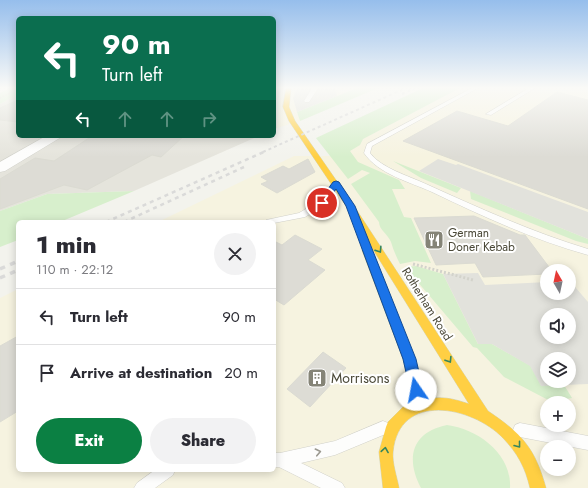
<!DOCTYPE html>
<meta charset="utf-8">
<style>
:root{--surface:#fff;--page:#f2f2f3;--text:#2b2b33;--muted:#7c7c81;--line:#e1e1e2;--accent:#0b8043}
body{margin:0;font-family:Jost,sans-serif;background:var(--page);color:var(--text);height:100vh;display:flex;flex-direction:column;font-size:15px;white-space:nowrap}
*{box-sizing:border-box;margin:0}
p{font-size:13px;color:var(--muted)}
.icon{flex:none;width:22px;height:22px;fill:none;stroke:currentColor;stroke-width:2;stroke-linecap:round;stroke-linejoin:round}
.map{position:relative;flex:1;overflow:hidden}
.panel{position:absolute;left:16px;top:220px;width:260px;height:252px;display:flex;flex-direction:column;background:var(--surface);border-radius:6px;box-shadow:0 2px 10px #0003}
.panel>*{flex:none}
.top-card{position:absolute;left:16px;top:16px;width:260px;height:122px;border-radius:6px;box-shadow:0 2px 10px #0003;background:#0b6e4f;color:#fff;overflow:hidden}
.needle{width:26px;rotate:351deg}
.fabs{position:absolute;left:540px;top:264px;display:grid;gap:8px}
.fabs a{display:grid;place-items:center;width:36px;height:36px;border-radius:50%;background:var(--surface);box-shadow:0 2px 10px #0003;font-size:20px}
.pin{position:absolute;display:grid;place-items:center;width:34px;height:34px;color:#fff;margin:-17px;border:2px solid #fff;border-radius:50%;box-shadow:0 1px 4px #0007}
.me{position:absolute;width:44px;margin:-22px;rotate:348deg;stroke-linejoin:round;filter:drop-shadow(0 0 3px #0008)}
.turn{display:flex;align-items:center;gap:14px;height:84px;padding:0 20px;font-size:18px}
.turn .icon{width:52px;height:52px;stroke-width:2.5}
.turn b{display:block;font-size:28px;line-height:34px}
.lanes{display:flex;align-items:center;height:38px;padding:0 20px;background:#0003;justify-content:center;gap:20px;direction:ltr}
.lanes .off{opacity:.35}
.round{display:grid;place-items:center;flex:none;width:42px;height:42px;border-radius:21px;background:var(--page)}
.overview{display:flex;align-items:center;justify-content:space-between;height:68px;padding:0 20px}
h1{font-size:24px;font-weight:800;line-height:30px}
.button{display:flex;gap:8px;margin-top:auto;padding:8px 20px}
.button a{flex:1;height:46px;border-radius:24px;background:var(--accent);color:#fff;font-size:16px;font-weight:800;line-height:46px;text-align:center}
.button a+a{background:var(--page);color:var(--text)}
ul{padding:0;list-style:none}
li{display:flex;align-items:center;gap:12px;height:56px;padding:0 20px;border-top:1px solid var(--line)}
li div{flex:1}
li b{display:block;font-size:15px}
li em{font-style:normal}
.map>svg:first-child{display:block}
.commercial{fill:#f6f3e0;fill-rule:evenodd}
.industrial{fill:#e5e4dc}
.green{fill:#d7efcc}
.parking{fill:#e2e2dc;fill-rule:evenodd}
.building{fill:#dddcd5;stroke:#dbdbd2}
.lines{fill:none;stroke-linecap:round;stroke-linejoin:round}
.lane-casing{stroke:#d1d1ca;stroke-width:1}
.street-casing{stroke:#d1d1ca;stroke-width:1}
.slow-casing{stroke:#d6d6b9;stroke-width:1}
.path-far1{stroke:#d3d3cb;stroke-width:1.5;stroke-dasharray:1.5 1.5;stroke-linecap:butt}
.path{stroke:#d3d3cb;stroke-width:3;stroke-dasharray:2 2;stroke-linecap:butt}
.lane{fill:#fdfdfc;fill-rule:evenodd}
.street{fill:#fdfdfc;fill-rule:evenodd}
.slow{fill:#ffcf43;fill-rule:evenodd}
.rail-far2{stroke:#dadad9;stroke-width:2;stroke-dasharray:3 3;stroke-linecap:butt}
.rail-far1{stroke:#dadad9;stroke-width:2.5;stroke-dasharray:4 4;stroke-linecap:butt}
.rail{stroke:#dadad9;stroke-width:3.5;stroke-dasharray:5.5 5.5;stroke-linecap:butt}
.oneway{stroke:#35855e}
.oneway2{stroke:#9b9990}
.route{fill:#1a73e8;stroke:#114b97}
.labels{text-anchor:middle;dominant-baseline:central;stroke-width:4;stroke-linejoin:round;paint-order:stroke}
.poi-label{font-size:12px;fill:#4a4837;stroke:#fff;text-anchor:start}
.street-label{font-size:12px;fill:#4a4837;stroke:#fff}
.near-poi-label{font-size:14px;fill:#4a4837;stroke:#fff;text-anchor:start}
</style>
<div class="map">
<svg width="588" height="488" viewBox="0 0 588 488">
<rect width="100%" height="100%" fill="#f3f3ed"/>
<path class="commercial" d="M282,88H357L297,112L300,121L277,128L278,99Z
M460,88H588V488H0V298L18,289V470H274V222H158L294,156H330ZM547,271H569V293H547ZM547,315H569V337H547ZM547,359H569V381H547ZM547,403H569V425H547ZM547,447H569V469H547Z"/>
<path class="industrial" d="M274,88H282L278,99L277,128L274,130Z
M18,94V136H259L134,191L47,194L0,211V104Z"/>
<path class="green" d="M9,88H18V94L0,104V93Z
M357,88H378L300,121L297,112Z
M423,88H460L363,139L360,145L350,151L358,162L399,180L405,189H392L404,217L411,218L431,263L415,261L400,264C396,256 393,249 391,242C388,234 379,230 379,222L351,184L370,173L362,170L348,179L316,138Z
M393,161L461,188L457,193L421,178Z
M134,191L60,222H18V240L0,247V211L47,194Z
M470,191L588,239V244L576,241L471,199Z
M416,266L443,274L478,344H492L547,375V381L564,385L572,398L566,399L565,403H554L504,377L477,348L473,347L405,267Z
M447,425C478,429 512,454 510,488H421C405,458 412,432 447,425Z"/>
<path class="parking" d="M297,88L335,89L337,96L297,112L293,98Z
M438,159L456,165L458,164L588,212V239L419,171Z
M478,273L485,285L547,282V293H569L570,281L588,302V384L541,386L530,366L492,344H478L443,274ZM547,315H569V337H547ZM547,359H569V381H547Z"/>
<path class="building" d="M557,92L588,100V209L403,141L457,111L508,126Z
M18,100V122L0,120V108Z
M92,136H184L161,157L152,155L87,190L64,185L0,209V179L35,158L54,161Z
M308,159L315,172L277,193L261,184L268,181L261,177L283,166L289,169Z
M474,216L520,235H525L552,271H547V274L483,277L475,263L436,265L414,218Z
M295,235L322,249L308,260L325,270L284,305L274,299V241L282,245Z
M18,336V411L0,422V346Z
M323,352L346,368L310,407L287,389Z"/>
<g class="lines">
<g class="lane-casing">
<path id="lane" d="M311,88H316L317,90L309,102H305L304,101L311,90Z
M472,88H478L372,146L370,153C381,168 409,176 426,184C479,208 532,232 588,249V255C534,240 482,216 432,192C410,182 378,174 364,153L367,144Z
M529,88H535L491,115L486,114Z
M333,182H339L340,184L325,205L305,217L274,223V222H265L266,220L299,213L319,201Z
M383,421L388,423L390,428L388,433L335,455L301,463L342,483L345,488H321L279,467H274V453H280L335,441Z
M520,423L588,436V450L520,437L515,435L513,430L515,425Z
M155,470H175L173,475L155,488H134L137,483Z"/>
</g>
<g class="street-casing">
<path id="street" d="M46,136H63L5,171L0,172V162Z"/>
</g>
<g class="slow-casing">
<path id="slow" d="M286,88H291L289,107L295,121L354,206L488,411C522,434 535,448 546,488H530C525,467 518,454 503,438C472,406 399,391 393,452C392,463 397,477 399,488H383L379,452L386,427L388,422L404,406L413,403L403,359L362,250L364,248L367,247L372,250L415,359L425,400C439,395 455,399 469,404L346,206L289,121L283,107Z"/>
</g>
<path class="path-far1" d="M0,98L18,89"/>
<path class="path" d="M413,264L473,280"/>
<use href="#lane" class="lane"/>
<use href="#street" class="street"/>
<use href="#slow" class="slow"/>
<path class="rail-far2" d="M402,94L415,88
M263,152L406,88"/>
<path class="rail-far1" d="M106,222L266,151
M124,222L244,167"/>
<path class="rail" d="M0,269L18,261
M0,278L18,270"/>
</g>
<defs><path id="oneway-chevron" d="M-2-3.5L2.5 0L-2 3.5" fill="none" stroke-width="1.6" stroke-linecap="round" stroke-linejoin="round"/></defs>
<g class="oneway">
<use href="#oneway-chevron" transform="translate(379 250) rotate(57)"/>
<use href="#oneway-chevron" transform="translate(449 360) rotate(58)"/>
<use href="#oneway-chevron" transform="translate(518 445) rotate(52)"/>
<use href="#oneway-chevron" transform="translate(385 450) rotate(-81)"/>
</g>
<use class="oneway2" href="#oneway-chevron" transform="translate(318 452) rotate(-12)"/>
<linearGradient id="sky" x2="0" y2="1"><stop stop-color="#96beec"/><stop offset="0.56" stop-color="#fafaf7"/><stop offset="1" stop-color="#fafaf7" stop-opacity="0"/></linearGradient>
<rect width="588" height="157" fill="url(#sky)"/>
<path class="route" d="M336,181L339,182L355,206L416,359L423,390L421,394L416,396L412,394L410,390L403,359L346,206L336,189L325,205L318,203L333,182Z"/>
<defs>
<g id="restaurant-square" transform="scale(1)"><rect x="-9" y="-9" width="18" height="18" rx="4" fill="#858477" stroke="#fff"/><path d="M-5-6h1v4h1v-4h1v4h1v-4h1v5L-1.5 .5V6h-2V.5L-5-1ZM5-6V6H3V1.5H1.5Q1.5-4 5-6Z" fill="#fff"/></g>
<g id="building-square" transform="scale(1)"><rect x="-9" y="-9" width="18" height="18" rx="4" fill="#858477" stroke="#fff"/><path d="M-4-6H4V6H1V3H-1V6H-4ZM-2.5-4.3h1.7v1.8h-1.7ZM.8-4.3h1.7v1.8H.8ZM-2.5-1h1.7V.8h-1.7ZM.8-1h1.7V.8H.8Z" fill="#fff"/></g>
</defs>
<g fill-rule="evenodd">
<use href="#restaurant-square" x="434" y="240"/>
<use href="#building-square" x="317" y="378"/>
</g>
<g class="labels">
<g class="poi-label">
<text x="448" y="233">German<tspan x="448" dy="14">Doner Kebab</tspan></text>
</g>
<g class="street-label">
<text transform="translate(427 304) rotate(58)">Rotherham Road</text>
</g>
<g class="near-poi-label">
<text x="331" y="378">Morrisons</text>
</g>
</g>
</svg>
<div class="fabs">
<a><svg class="needle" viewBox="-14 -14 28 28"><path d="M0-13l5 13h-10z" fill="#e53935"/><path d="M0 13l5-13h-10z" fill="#7c7c81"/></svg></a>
<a><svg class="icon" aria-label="sound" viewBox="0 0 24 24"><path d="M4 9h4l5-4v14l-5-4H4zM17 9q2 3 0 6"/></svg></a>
<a><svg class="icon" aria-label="layers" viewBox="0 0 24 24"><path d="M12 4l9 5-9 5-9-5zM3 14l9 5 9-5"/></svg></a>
<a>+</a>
<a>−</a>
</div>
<div class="pin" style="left:322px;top:203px;background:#d93025"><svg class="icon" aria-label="arrive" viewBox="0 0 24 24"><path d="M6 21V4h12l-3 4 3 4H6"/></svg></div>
<svg class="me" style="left:416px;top:390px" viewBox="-20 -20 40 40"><circle r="19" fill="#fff"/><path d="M0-13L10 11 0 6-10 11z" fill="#1a73e8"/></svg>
<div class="top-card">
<div class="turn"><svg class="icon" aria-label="left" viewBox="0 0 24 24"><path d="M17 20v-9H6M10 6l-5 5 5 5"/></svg><div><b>90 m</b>Turn left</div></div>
<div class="lanes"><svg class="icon" aria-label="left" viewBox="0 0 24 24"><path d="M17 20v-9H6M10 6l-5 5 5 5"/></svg><svg class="icon off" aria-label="ahead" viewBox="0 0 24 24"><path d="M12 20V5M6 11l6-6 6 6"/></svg><svg class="icon off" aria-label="ahead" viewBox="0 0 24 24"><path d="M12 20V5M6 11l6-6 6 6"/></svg><svg class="icon off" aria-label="right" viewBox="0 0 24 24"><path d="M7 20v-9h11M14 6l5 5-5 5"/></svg></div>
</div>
<section class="panel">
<div class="overview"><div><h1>1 min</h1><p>110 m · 22:12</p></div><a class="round"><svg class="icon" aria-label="close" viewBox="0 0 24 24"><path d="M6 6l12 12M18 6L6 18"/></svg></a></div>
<ul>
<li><svg class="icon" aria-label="left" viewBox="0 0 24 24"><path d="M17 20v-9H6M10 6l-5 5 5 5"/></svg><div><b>Turn left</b></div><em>90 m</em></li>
<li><svg class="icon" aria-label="arrive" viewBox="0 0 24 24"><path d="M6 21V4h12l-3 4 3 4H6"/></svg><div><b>Arrive at destination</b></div><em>20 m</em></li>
</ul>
<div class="button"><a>Exit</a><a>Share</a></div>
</section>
</div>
